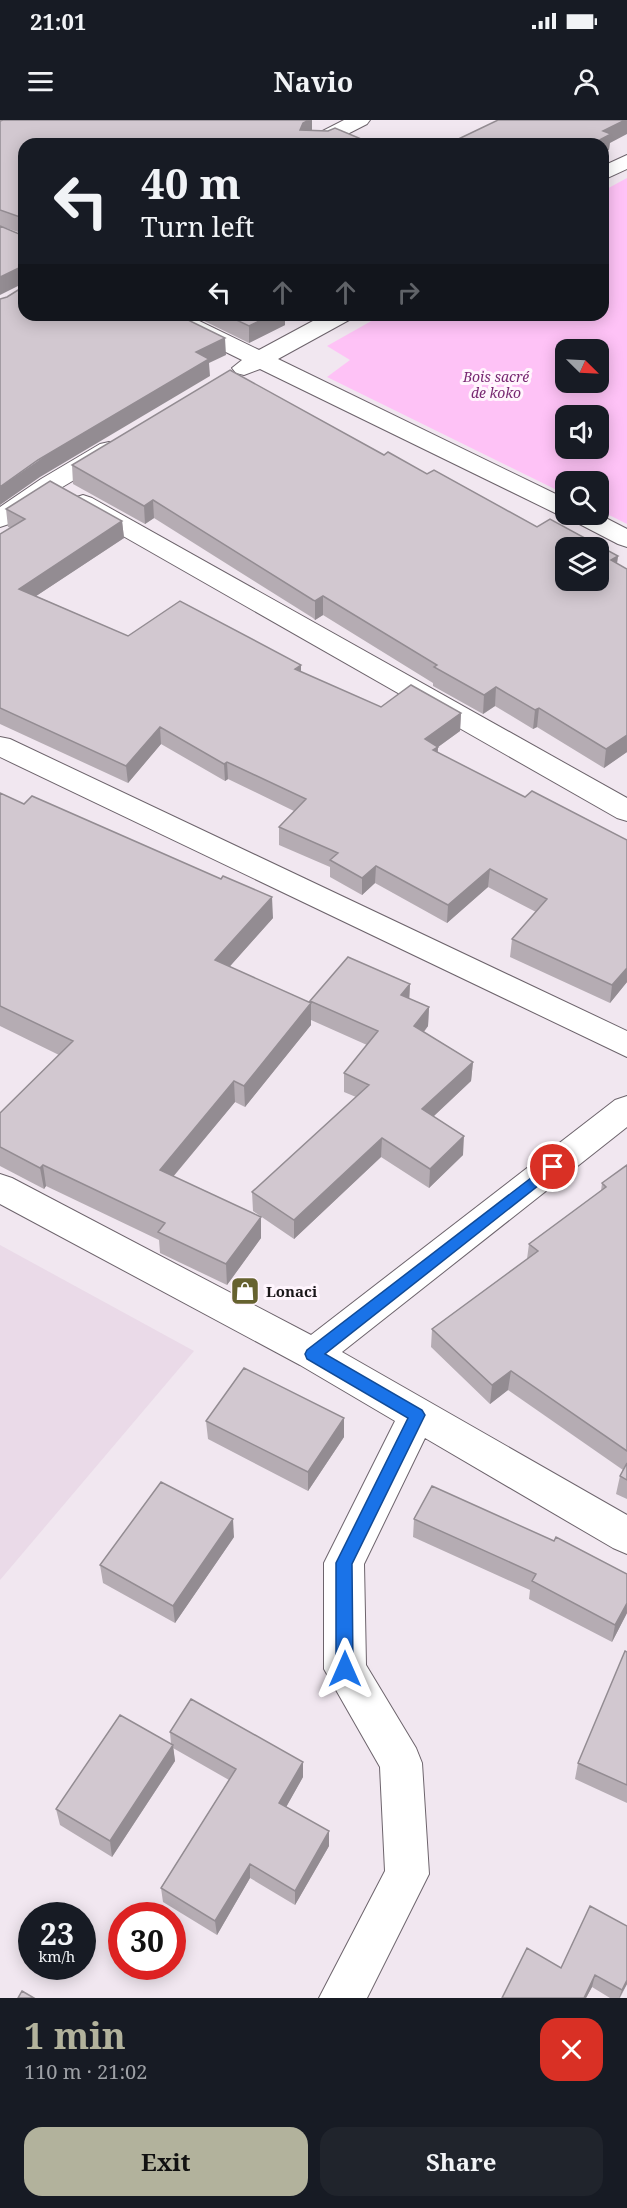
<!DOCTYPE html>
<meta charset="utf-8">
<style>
:root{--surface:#171b24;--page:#20242c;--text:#f1f3f6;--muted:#9ea1a6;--accent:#b2b29c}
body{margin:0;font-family:"Noto Serif",serif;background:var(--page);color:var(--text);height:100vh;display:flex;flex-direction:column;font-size:22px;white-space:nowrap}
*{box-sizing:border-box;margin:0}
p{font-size:20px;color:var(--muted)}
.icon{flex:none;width:33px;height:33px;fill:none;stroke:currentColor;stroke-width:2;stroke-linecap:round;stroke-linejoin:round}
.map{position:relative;height:1878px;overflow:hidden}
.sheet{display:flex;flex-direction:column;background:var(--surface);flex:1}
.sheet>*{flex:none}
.hud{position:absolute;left:18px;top:18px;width:591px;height:183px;border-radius:18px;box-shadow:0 3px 15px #0003;background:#171b24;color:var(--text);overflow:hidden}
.needle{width:39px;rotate:114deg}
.fabs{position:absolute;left:555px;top:219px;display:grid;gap:12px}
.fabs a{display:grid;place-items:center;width:54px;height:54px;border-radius:12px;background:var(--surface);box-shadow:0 3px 15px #0003;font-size:30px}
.speed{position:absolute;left:18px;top:1782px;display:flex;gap:12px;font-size:30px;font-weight:700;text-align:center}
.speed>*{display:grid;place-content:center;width:78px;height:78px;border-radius:50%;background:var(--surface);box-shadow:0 3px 15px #0003;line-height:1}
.speed small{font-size:15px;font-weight:400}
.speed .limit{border:9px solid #d22;background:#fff;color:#111}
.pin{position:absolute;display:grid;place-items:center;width:51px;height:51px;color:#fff;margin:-26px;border:3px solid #fff;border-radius:50%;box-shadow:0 2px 6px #0007}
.me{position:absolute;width:66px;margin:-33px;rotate:0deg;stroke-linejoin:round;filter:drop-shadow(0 0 4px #0008)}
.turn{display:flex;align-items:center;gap:21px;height:126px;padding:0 24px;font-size:27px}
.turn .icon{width:78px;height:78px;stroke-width:2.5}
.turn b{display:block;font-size:42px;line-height:51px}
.lanes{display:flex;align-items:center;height:57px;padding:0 24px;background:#0003;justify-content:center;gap:30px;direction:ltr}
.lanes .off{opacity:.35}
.round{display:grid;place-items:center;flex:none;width:63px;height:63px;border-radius:18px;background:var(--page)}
.overview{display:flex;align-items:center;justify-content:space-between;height:102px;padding:0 24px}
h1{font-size:36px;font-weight:700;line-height:45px;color:var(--accent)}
.primary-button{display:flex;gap:12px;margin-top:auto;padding:12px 24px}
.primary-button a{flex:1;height:69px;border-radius:18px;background:var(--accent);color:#111;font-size:24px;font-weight:700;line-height:69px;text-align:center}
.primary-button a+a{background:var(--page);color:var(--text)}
.status{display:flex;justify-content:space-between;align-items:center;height:42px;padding:0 30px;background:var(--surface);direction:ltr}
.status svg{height:16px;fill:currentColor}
header{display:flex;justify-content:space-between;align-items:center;height:78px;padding:0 24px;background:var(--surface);font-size:27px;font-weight:700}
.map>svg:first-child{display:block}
.built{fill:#eadae8}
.green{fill:#fec2f6;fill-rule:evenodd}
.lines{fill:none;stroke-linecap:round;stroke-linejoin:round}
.street-casing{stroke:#6d646c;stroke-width:2}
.street{fill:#fff;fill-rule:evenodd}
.wall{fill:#b5acb3}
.shaded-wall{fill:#938c92}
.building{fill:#d2c8d0;stroke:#938c92;stroke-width:1.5;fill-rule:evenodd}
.route{fill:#1a73e8;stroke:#114b97;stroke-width:1.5}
.labels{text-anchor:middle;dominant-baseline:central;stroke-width:6;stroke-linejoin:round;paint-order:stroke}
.far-park-label{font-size:14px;font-style:italic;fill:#782972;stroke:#fff5fd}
.poi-label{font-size:15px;font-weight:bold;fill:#1a1719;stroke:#fff5fd;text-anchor:start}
</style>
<div class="status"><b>21:01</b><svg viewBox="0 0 49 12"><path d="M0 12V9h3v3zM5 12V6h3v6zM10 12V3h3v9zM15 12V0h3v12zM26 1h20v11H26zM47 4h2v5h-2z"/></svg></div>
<header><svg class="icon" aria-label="menu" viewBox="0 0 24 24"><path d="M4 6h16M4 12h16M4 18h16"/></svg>Navio<svg class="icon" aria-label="person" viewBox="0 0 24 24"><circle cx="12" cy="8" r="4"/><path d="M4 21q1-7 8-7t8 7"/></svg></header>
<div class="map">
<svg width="627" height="1878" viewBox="0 0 627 1878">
<rect width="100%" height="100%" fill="#f1e7f0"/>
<path class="built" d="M0,1125L194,1231L0,1460Z"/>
<path class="green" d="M627,58V404L599,390L598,362H566L565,374L327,257L350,240L327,226L382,195H603V71ZM566,230H598V262H566ZM566,296H598V328H566Z"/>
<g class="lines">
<g class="street-casing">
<path id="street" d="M344,0H370L367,4L328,24H302L305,20Z
M627,35V49L603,60V46Z
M158,195H187L259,230L324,195H352L349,200L278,239L566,379V394H598L627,409V427L618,424L566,397L557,394L260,249L244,255L236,253L232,248L242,240L161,200Z
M109,322L118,324L121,329L118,334L59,369L9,404L0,407V387L41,359L100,324Z
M83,375L92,378L627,678V701L617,698L74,388L70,383L74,378Z
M0,617L10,619L627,911V937L0,637Z
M627,976V1007L342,1232L627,1395V1434L613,1428L425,1318L364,1444L366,1545L416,1628L422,1643L429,1754L367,1878H319L385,1751L380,1647L324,1549V1443L395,1301L300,1245L0,1084V1054L12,1058L311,1215L615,980Z"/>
</g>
<use href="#street" class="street"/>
</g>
<path class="wall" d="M0,0H312V10L373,24L24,114L0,106Z
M192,195H295L285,199V205L249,223Z
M384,335L427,354L537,407L618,436L617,444L627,449V632L604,648L537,607L533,609L495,586L483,594L433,566V563L323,495L315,500L313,498L154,398L145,404L73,364L72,345Z
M6,389L122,401L124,418L36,476L128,516L301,552L381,587L461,593L460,611L438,627L437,633L627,862L610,883L510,837L512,819L536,792L488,767L447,803L375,763L362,775L330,757V747L279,725V707L294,691L228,659L225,661L161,624L128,663L0,604V414L11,408L8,407Z
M0,673L273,798L229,847L310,883V881L410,864L409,879L429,887L428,906L424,912L473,942L471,961L433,997L463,1035L429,1068L381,1037L294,1119L253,1091L252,1072L356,977L344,972V953L367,925L311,900V905L245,987L235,982L173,1057L261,1118L227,1165L160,1133L159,1120L46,1066L44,1069L0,1046V993L59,935L0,906Z
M627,1045V1379L616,1374L620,1356L623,1350L508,1270L490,1284L431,1227L432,1209L527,1139L529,1124L601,1071L602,1063Z
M206,1301L344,1317L308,1371L208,1319Z
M414,1399L627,1454V1493L612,1522L529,1479L530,1470L413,1417Z
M234,1417L175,1503L103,1463L100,1445Z
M627,1532V1683L575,1659L578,1643Z
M170,1612L303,1642V1657L286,1687L329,1726L295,1785L250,1758L217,1815L163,1782L161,1768L229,1660L173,1628L175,1641L112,1737L60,1705L56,1689L171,1624Z
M590,1786L627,1864L620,1878H610L592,1867L586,1878H502L561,1848Z"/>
<path class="shaded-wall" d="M309,0H312V14L300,10L303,3Z
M625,0H627V14L610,23L609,30L603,33V24H592L603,11Z
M23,146L24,163L0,175V157Z
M271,195H295L285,199V205L249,223V206Z
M225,218L226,235L209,243L210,256L40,357L0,385V367L196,232Z
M153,380L154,398L145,404L144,386Z
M122,401L124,418L21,486L19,469Z
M618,436L615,455L611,440Z
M323,476V495L315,500V481Z
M301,545V563L295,549Z
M496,567L495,586L483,594L484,575Z
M539,588L537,607L533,609L535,590Z
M461,593L460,611L438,627L437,644L425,619Z
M160,607L161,624L128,663L126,646Z
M627,615V632L604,648L606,629Z
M227,642L228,659L225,661L224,644Z
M376,746L375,763L362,775V758Z
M490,749L488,767L447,803L448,785Z
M272,777L273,798L216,862L215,840Z
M627,848V862L610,883L612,865Z
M410,864L409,883L401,875Z
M311,883V905L245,987L244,966Z
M429,887L428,906L413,925L414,906Z
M473,942L471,961L421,1008L422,989Z
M234,961L235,982L161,1071L160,1050Z
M464,1016L463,1035L429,1068L430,1049Z
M382,1018L381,1037L294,1119V1100Z
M43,1045L46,1066L44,1069L40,1048Z
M261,1097V1118L227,1165L226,1144Z
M511,1251L508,1270L490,1284L492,1265Z
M344,1298V1317L308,1371V1352Z
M233,1399L234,1417L175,1503L173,1486Z
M627,1483V1493L612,1522L615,1505Z
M173,1625L175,1641L112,1737L110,1721Z
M303,1642V1657L280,1698L279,1683Z
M329,1711V1726L295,1785V1771Z
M250,1744V1758L217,1815L215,1801Z
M595,1855L592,1867L586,1878H584Z
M627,1860V1864L619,1878L622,1870Z"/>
<path class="building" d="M3,0H309L303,3L300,10L328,11L335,8L373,24H24V115L23,98L0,90V1Z
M498,0H625L603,11L611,14L592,24H448Z
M0,106L24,116V195H178L225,218L196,232L209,239L38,340L0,367V179L7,177L23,167V146L0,157Z
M226,195H271L249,206Z
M230,250L384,335L388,332L427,354L434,350L537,407L550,399L618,436L611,440L627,449V615L606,629L539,588L535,590L496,567L484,575L434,547L437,545L323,476L315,481L313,480L153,380L144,386L72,345ZM566,428H598V460H566Z
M50,361L122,401L19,469L128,516L180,481L301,545L295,549L381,587L411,565L461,593L425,619L438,627L433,630L525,677L532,671L627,720V848L612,865L512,819L547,779L490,749L448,785L376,746L362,758L330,740L338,733L279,707L306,679L227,642L224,644L160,607L126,646L0,588V414L25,399L6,389Z
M0,673L24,684L32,676L221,759L223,756L272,777L215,840L311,883L244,966L234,961L160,1050L261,1097L226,1144L158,1112L165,1103L43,1045L40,1048L0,1027V993L73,921L0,886Z
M348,837L410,864L401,875L429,887L414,906L473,942L422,989L464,1016L430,1049L382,1018L294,1100L252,1072L369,965L344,953L378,911L310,881Z
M627,1045V1331L511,1251L492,1265L432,1209L538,1131L529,1124L606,1067L602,1063Z
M244,1248L344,1298L308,1352L206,1301Z
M627,1343V1360L620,1356Z
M161,1362L233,1399L173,1486L100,1445Z
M432,1366L554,1421L556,1417L627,1454V1483L615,1505L532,1461L536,1454L414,1399Z
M625,1531L627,1532V1665L578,1643Z
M191,1579L303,1642L279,1683L329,1711L295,1771L250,1744L215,1801L161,1768L236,1649L170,1612Z
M120,1595L173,1625L110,1721L56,1689Z
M590,1786L627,1806V1860L622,1870L595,1855L584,1878H502L527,1828L561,1848Z
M22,1871L34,1878H18Z"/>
<path class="route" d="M553,1041L558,1043L560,1047L558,1050L325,1234L422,1290L425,1295L352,1444L353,1549L351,1555L345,1557L339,1555L336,1549V1443L408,1298L307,1239L305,1234L307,1230Z"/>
<defs>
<g id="shop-square" transform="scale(1.5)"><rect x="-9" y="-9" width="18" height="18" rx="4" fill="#66622f" stroke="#fff5fd"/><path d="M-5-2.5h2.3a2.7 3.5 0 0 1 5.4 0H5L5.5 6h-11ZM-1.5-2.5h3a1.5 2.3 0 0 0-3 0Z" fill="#fff"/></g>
</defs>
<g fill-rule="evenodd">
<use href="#shop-square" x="245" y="1171"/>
</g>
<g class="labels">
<g class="far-park-label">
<text x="496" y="256">Bois sacré<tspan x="496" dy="16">de koko</tspan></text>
</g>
<g class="poi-label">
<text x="266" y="1171">Lonaci</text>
</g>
</g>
</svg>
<div class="fabs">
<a><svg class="needle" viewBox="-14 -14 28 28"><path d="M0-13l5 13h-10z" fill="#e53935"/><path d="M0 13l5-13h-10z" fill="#9ea1a6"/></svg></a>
<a><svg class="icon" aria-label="sound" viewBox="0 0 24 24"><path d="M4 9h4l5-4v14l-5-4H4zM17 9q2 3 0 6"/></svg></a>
<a><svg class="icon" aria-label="search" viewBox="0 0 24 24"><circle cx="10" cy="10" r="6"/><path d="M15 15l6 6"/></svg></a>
<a><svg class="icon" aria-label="layers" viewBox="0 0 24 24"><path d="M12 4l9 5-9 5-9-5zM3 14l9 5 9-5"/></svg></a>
</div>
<div class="speed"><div>23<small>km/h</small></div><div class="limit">30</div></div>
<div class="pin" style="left:553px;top:1047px;background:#d93025"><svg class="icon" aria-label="arrive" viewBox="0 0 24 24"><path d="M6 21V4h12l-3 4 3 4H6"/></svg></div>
<svg class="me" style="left:345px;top:1549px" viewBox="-20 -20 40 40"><path d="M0-17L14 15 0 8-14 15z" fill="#1a73e8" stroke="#fff" stroke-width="4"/></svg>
<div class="hud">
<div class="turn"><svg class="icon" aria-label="left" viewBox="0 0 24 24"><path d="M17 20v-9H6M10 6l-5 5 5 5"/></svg><div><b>40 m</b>Turn left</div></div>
<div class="lanes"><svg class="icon" aria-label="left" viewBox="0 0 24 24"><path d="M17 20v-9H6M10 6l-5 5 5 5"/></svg><svg class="icon off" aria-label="ahead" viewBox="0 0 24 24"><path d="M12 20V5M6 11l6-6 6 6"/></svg><svg class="icon off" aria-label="ahead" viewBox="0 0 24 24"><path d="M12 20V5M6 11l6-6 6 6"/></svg><svg class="icon off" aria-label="right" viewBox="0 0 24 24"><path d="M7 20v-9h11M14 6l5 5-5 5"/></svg></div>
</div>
</div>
<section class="sheet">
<div class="overview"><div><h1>1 min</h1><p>110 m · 21:02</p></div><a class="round" style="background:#d93025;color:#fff"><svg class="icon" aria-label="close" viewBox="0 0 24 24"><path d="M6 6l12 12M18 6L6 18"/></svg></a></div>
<div class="primary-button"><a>Exit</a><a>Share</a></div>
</section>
